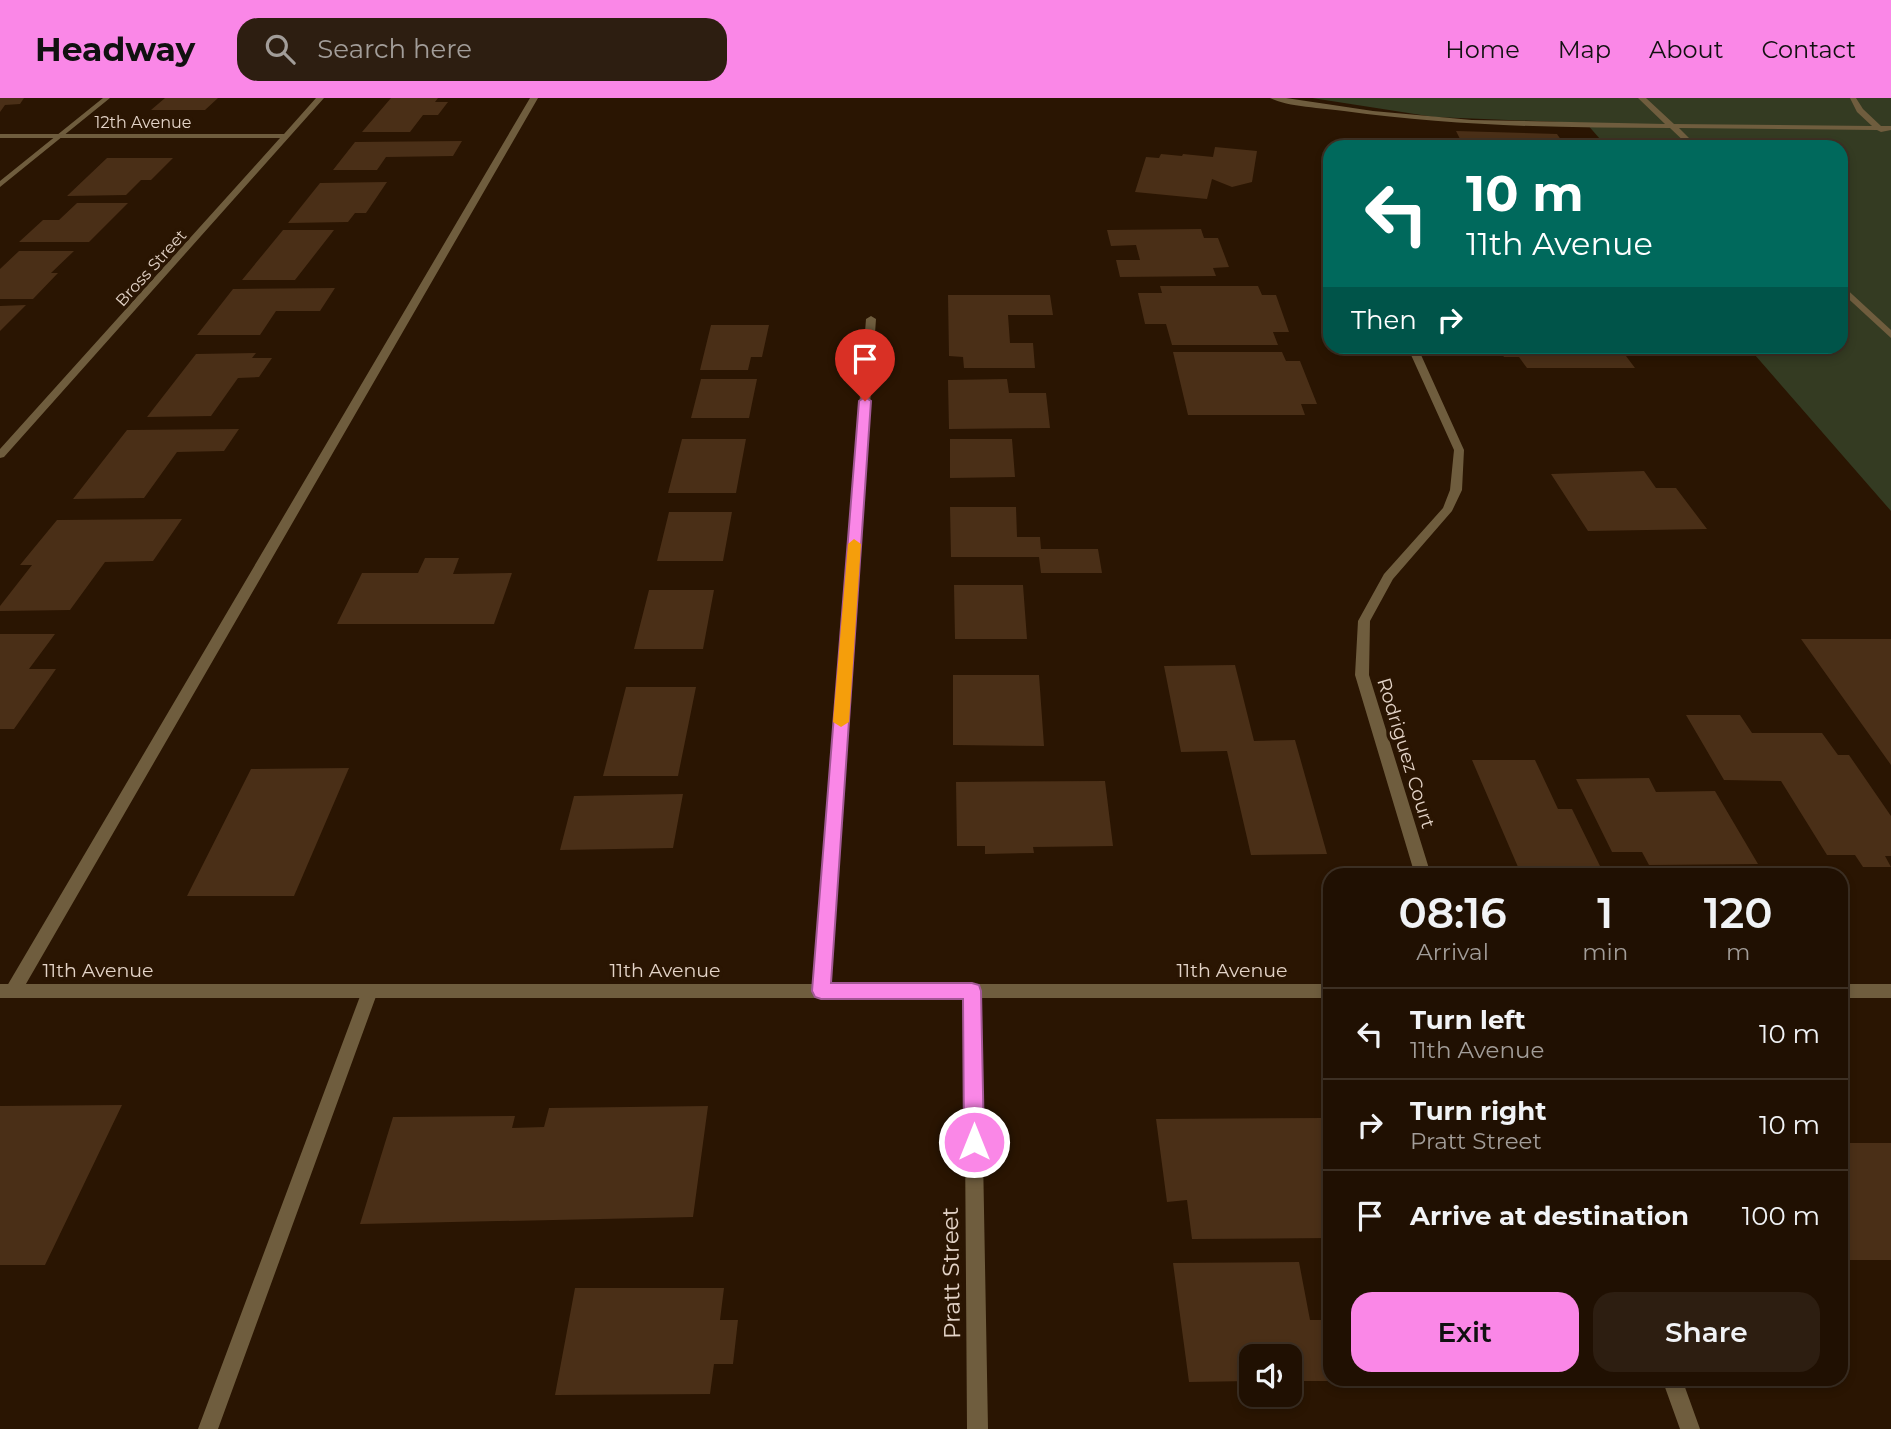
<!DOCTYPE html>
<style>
:root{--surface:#201002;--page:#2d1e11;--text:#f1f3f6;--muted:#a29d99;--line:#3d3024;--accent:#fa87e7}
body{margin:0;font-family:Montserrat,sans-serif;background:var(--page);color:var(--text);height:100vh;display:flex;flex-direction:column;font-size:26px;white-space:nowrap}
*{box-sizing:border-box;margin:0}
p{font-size:23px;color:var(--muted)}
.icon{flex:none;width:38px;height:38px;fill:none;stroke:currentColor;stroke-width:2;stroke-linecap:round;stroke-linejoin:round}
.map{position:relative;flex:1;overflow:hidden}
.panel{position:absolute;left:1323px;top:770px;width:525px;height:518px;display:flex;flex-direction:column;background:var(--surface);border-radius:21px;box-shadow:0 4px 10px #0003,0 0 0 2px var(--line)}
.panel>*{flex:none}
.top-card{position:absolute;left:1323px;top:42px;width:525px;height:214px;border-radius:21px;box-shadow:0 4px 10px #0003,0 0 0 2px var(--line);background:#00695c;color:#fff;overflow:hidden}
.tools{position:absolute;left:1239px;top:1246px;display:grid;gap:14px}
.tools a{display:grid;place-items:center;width:63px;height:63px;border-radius:14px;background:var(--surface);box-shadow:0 4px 10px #0003,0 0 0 2px var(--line);font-size:35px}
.pin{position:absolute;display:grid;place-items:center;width:60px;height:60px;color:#fff;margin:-72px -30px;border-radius:50% 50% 50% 0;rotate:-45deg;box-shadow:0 0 7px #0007}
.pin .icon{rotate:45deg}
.me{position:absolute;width:77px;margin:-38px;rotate:0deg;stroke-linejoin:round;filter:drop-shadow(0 0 5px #0008)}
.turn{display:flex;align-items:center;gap:24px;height:147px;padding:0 28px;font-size:32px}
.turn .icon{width:91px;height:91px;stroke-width:2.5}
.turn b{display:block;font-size:49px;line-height:60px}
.then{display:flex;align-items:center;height:66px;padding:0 28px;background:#0003;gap:14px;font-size:26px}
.eta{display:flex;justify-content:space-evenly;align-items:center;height:119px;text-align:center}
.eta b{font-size:42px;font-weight:600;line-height:49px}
.cta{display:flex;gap:14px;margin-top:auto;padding:14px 28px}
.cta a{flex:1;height:80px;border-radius:21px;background:var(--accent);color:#111;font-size:28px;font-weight:600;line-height:80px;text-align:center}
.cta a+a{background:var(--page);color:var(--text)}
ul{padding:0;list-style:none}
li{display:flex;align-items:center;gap:21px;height:91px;padding:0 28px;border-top:2px solid var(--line)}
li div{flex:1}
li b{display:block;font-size:26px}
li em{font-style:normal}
header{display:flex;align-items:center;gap:42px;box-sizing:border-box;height:98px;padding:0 35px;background:var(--accent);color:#111}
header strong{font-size:33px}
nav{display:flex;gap:38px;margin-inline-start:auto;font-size:24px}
.search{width:490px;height:63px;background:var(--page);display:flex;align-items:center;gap:18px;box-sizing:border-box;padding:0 24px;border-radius:21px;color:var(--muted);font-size:26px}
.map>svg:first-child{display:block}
.green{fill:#343b22}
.building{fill:#4a2f17}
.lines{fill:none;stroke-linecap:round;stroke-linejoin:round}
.service{fill:#6f5d3e;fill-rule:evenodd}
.minor{fill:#6f5d3e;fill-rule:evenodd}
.tertiary{fill:#6f5d3e;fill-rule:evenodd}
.route{fill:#fa87e7;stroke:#a25896;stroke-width:2}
.slow{fill:#f59e0b}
.labels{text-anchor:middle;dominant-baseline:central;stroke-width:7;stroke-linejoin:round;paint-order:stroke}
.far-street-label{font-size:16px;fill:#e4d4c8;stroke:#2a1502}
.street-label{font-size:19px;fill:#e4d4c8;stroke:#2a1502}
.near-street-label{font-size:23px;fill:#e4d4c8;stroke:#2a1502}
</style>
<header>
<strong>Headway</strong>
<div class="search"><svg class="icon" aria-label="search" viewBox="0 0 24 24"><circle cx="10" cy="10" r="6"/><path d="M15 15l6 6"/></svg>Search here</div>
<nav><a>Home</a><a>Map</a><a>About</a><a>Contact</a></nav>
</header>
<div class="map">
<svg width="1891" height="1331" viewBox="0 0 1891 1331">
<rect width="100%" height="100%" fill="#2a1502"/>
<path class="green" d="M1312,0H1891V413L1748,249L1841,248V49H1607L1586,25L1434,19Z"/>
<path class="building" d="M0,0H24L20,6L5,7L0,14Z
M165,0H218L205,12H151Z
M391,0H438L435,4H448L438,17H423L410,34H362Z
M1456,33L1557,36L1566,49H1464Z
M462,43L453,58L386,59L377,72H333L355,44Z
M1215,49L1257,53L1252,84L1232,89L1212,81L1207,101L1135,94L1146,59L1159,60L1161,56L1182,58L1183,56L1213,59Z
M107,60H173L151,82H141L126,97L67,98Z
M387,84L366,115H355L348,124L288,125L320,85Z
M77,105H128L89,144H19L43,122H59Z
M1201,131L1204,140H1218L1229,169L1213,170L1216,178L1120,179L1116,162H1140L1136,147L1111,148L1107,132Z
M283,132H334L295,182H242Z
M19,153H74L51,175H58L33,201H0V171Z
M1160,188H1258L1262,197H1276L1289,234H1273L1278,247H1172L1166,226H1145L1138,195H1162Z
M335,190L320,213H276L260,237H197L233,191Z
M948,197H1050L1053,217H1008L1010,245H1033L1035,270H964L963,259L949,258Z
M26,207L0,233V208Z
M711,227H769L762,259H751L748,272H700Z
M1497,248L1620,250L1635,270H1527L1519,259H1504Z
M1173,254H1282L1286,263H1300L1317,306H1301L1305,317H1188Z
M256,255L252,260H272L259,279L238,280L211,318L147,319L196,256Z
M701,281H757L749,320H691Z
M1007,281L1009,295H1046L1050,330L949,331L948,282Z
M239,331L224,353L177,354L144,400L73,401L127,332Z
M682,341H746L736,395H668Z
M950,341H1012L1015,379L950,380Z
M1644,373L1656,390H1676L1707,431L1588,433L1551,376Z
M950,409H1016L1017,439H1040L1041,451H1098L1102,475H1041L1039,459H951Z
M669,414H732L723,463H657Z
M182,421L153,463L105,464L70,512L0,513V508L32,467H20L57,422Z
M425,460H459L453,476L512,475L494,526H337L362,475H418Z
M954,487H1023L1027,541H955Z
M649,492H714L703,551H634Z
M0,536H55L29,571H56L14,631H0Z
M1801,541H1891V667Z
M1235,567L1254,643L1295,642L1327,756L1251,757L1227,653L1181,654L1164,568Z
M953,577H1039L1044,648L953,647Z
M626,589H696L678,678H603Z
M1686,617H1740L1752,635H1822L1838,657H1849L1891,718V758H1885L1891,769H1863L1855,757H1827L1781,683L1724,682Z
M1472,662H1535L1558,711H1572L1600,768L1518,769Z
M349,670L294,798H187L251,671Z
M1649,680L1656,694L1715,693L1758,766L1649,767L1642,754H1612L1576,681Z
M1105,683L1113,748L1033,749L1034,755L985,756V748H957L956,684Z
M683,696L673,750L560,752L574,698Z
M122,1007L45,1167H0V1008Z
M708,1008L693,1119L360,1126L393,1019L515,1018L512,1030L544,1029L549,1010Z
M1325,1020L1330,1040V1140L1192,1141L1187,1102L1167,1104L1156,1021Z
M1841,1045H1891V1162H1841Z
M1299,1164L1310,1222H1330V1283H1290V1258H1251V1283L1189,1284L1173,1165Z
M575,1190H724L720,1222H738L733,1266H714L710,1296L555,1297Z"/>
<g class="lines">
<path class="service" d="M103,0H110L0,89V83Z
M530,0H538L19,898L13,900L7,898L5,893L7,888Z
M1270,0H1286L1373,13L1472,22L1665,26L1638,0H1646L1674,26L1872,28L1857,14L1850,0H1856L1863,11L1881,28H1891V32L1881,34L1877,32L1679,30L1698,49H1690L1670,30C1561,30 1452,28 1344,13C1323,10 1288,9 1270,0Z
M1841,186L1891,232V240L1841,194Z
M370,886L376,888L378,893L218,1331H198L362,893L364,888Z
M1662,1281H1682L1700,1331H1680Z"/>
<path class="minor" d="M316,0H324L4,359L0,360V351L280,40H0V36H284Z
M871,218L876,221L829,893L827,898L821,900L815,898L813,893L866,221Z
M1407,248H1417L1464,352L1462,392L1452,413L1393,481L1370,523L1369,577L1431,777H1415L1355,577L1358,523L1384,476L1443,410L1450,392L1454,352Z
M972,886L978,888L980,893L988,1331H967L964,893L966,888Z"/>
<path class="tertiary" d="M0,886H1330V900H0Z
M1841,886H1891V900H1841Z"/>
</g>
<path class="route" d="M865,299L871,303L831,885H972L979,887L981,893L984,1044L981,1051L974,1054L967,1051L964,1044L963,901H821L815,899L812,893L859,303Z"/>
<path class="slow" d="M854,441L861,446L849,624L841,629L833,624L848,446Z"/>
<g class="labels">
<g class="far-street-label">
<text x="143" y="24">12th Avenue</text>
<text transform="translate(151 170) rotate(-48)">Bross Street</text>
</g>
<g class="street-label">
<text transform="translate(1406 655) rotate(73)">Rodriguez Court</text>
<text x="98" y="872">11th Avenue</text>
<text x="665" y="872">11th Avenue</text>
<text x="1232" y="872">11th Avenue</text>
</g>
<g class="near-street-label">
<text transform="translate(951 1175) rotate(-91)">Pratt Street</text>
</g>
</g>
</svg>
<div class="tools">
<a><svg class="icon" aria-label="sound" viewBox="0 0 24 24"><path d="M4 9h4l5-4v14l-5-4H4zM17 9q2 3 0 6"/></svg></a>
</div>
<div class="pin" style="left:865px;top:303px;background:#d93025"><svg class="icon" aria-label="arrive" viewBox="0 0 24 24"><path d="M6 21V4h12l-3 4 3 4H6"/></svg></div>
<svg class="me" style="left:974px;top:1044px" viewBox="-20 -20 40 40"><circle r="17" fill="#fa87e7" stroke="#fff" stroke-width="3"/><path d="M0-11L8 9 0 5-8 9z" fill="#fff"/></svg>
<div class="top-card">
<div class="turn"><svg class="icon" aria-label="left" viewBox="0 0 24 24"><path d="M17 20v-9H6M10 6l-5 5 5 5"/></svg><div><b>10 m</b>11th Avenue</div></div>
<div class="then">Then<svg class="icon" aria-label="right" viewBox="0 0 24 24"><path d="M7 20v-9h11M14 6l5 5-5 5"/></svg></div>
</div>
<section class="panel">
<div class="eta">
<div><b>08:16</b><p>Arrival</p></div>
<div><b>1</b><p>min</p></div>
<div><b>120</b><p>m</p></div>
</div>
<ul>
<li><svg class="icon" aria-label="left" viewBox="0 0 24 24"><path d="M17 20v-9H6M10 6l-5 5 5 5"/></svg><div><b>Turn left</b><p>11th Avenue</p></div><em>10 m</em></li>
<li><svg class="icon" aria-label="right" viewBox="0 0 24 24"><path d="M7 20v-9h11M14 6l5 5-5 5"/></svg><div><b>Turn right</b><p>Pratt Street</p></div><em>10 m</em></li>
<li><svg class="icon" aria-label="arrive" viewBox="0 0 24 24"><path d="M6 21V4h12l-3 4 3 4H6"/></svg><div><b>Arrive at destination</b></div><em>100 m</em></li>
</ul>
<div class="cta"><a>Exit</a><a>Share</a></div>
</section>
</div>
